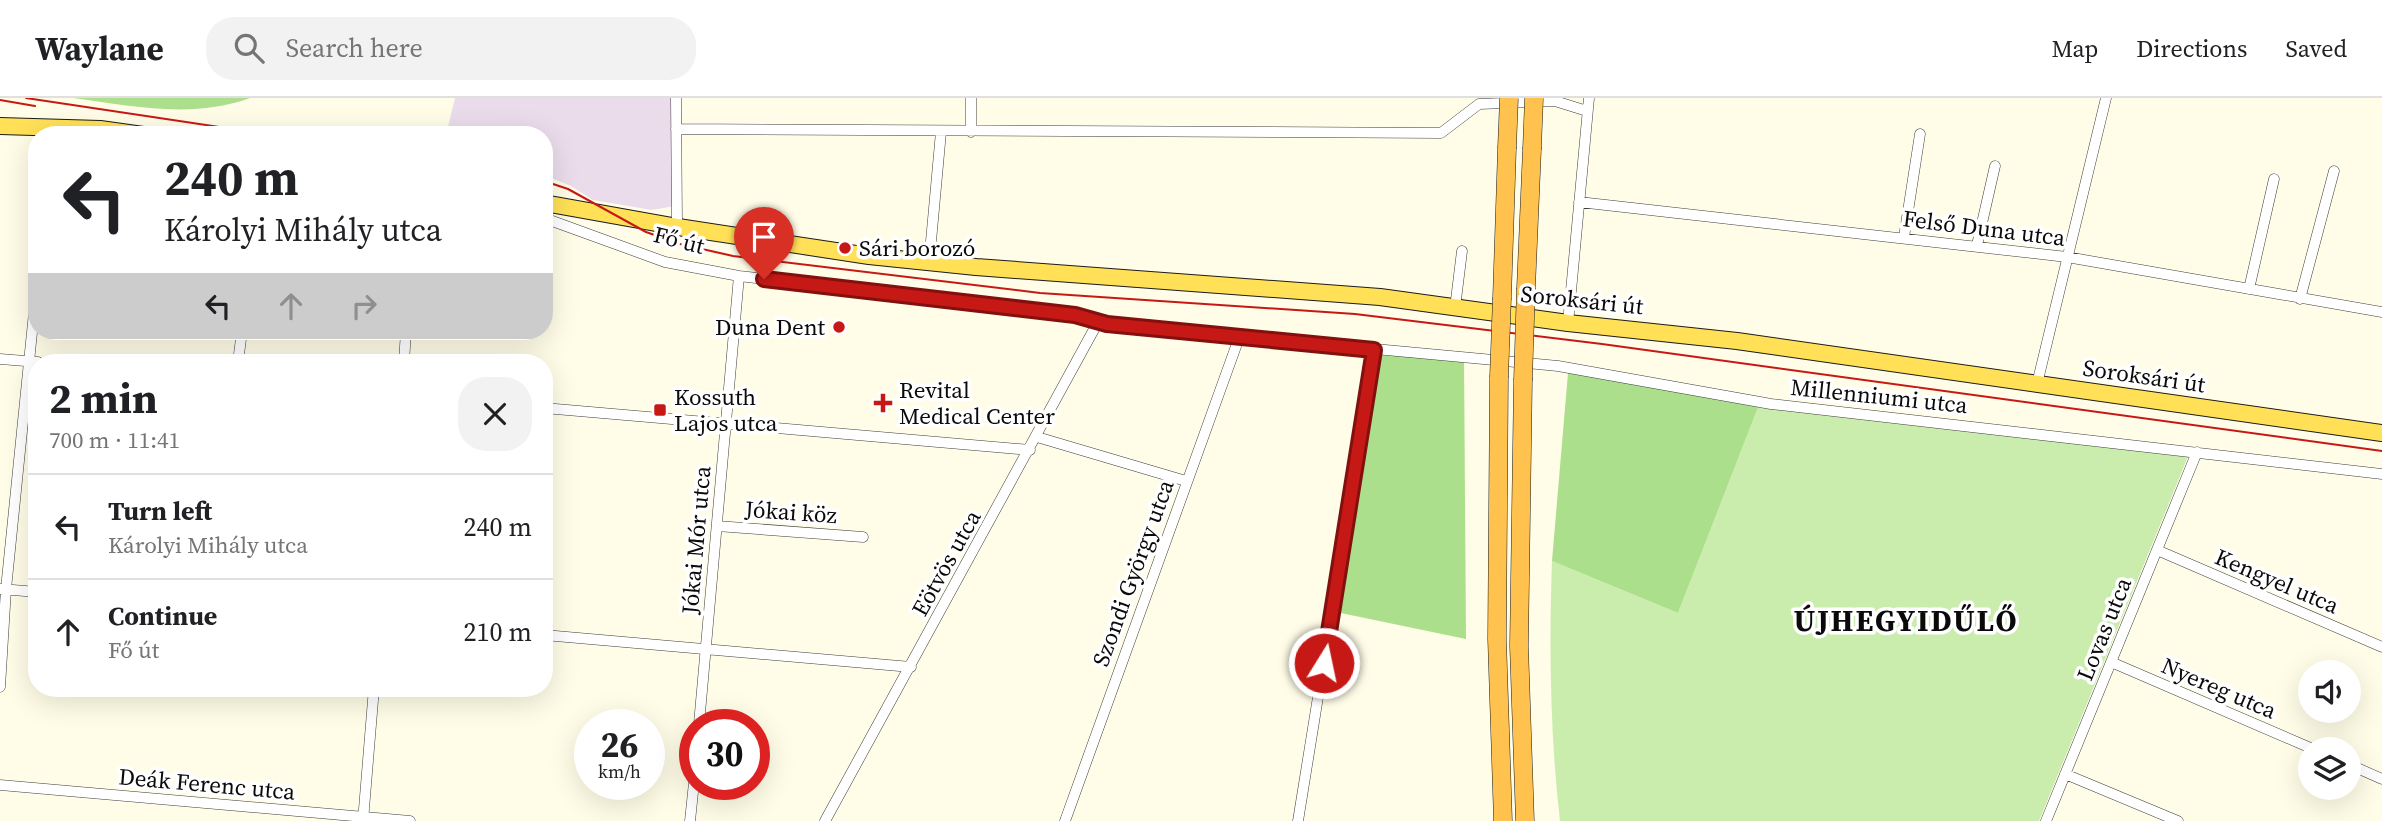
<!DOCTYPE html>
<meta charset="utf-8">
<style>
:root{--surface:#fff;--page:#f2f2f2;--text:#202124;--muted:#757577;--line:#e0e0e0}
body{margin:0;font-family:"Source Serif 4",serif;background:var(--page);color:var(--text);height:100vh;display:flex;flex-direction:column;font-size:26px;white-space:nowrap}
*{box-sizing:border-box;margin:0}
p{font-size:23px;color:var(--muted)}
.icon{flex:none;width:38px;height:38px;fill:none;stroke:currentColor;stroke-width:2;stroke-linecap:round;stroke-linejoin:round}
.map{position:relative;flex:1;overflow:hidden}
.details{position:absolute;left:28px;top:256px;width:525px;height:343px;display:flex;flex-direction:column;background:var(--surface);border-radius:28px;box-shadow:0 7px 28px #0002}
.details>*{flex:none}
.top-card{position:absolute;left:28px;top:28px;width:525px;height:214px;border-radius:28px;box-shadow:0 7px 28px #0002;background:#fff;color:var(--text);overflow:hidden}
.tools{position:absolute;left:2298px;top:562px;display:grid;gap:14px}
.tools a{display:grid;place-items:center;width:63px;height:63px;border-radius:50%;background:var(--surface);box-shadow:0 7px 28px #0002;font-size:35px}
.speed{position:absolute;left:574px;top:611px;display:flex;gap:14px;font-size:35px;font-weight:700;text-align:center}
.speed>*{display:grid;place-content:center;width:91px;height:91px;border-radius:50%;background:var(--surface);box-shadow:0 7px 28px #0002;line-height:1}
.speed small{font-size:18px;font-weight:400}
.speed .limit{border:10px solid #d22;background:#fff;color:#111}
.pin{position:absolute;display:grid;place-items:center;width:60px;height:60px;color:#fff;margin:-72px -30px;border-radius:50% 50% 50% 0;rotate:-45deg;box-shadow:0 0 7px #0007}
.pin .icon{rotate:45deg}
.me{position:absolute;width:77px;margin:-38px;rotate:10deg;stroke-linejoin:round;filter:drop-shadow(0 0 5px #0008)}
.turn{display:flex;align-items:center;gap:24px;height:147px;padding:0 21px;font-size:32px}
.turn .icon{width:91px;height:91px;stroke-width:2.5}
.turn b{display:block;font-size:49px;line-height:60px}
.lanes{display:flex;align-items:center;height:66px;padding:0 21px;background:#0003;justify-content:center;gap:35px;direction:ltr}
.lanes .off{opacity:.35}
.round{display:grid;place-items:center;flex:none;width:74px;height:74px;border-radius:28px;background:var(--page)}
.summary{display:flex;align-items:center;justify-content:space-between;height:119px;padding:0 21px}
h1{font-size:42px;font-weight:700;line-height:52px}
ul{padding:0;list-style:none}
li{display:flex;align-items:center;gap:21px;height:105px;padding:0 21px;border-top:2px solid var(--line)}
li div{flex:1}
li b{display:block;font-size:26px}
li em{font-style:normal}
header{display:flex;align-items:center;gap:42px;box-sizing:border-box;height:98px;padding:0 35px;background:var(--surface);border-bottom:2px solid var(--line)}
header strong{font-size:33px}
nav{display:flex;gap:38px;margin-inline-start:auto;font-size:24px}
.search{width:490px;height:63px;background:var(--page);display:flex;align-items:center;gap:18px;box-sizing:border-box;padding:0 24px;border-radius:28px;color:var(--muted);font-size:26px}
.map>svg:first-child{display:block}
.industrial{fill:#eadceb}
.green{fill:#caedae}
.forest{fill:#acdf8b}
.lines{fill:none;stroke-linecap:round;stroke-linejoin:round}
.minor-casing{stroke:#3d3d3d;stroke-width:11}
.primary-casing{stroke:#1b1b1b;stroke-width:18}
.trunk-casing{stroke:#1b1b1b;stroke-width:19}
.minor{stroke:#fff;stroke-width:10}
.primary{stroke:#ffe057;stroke-width:16}
.trunk{stroke:#ffc24e;stroke-width:18}
.tram{stroke:#c61916;stroke-width:2}
.trunk-bridge-casing{stroke:#1b1b1b;stroke-width:19;stroke-linecap:butt}
.trunk-bridge{stroke:#ffc24e;stroke-width:18}
.route-casing{stroke:#81100e;stroke-width:18}
.route{stroke:#c61916;stroke-width:12}
.poi-dot{fill:#c61916;stroke:#fff;stroke-width:2.5}
.labels{text-anchor:middle;dominant-baseline:central;stroke-width:7;stroke-linejoin:round;paint-order:stroke}
.street-label{font-size:23px;fill:#0a0a0a;stroke:#fff}
.poi-label{font-size:23px;fill:#0a0a0a;stroke:#fff;text-anchor:start}
.district-label{font-size:30px;font-weight:bold;letter-spacing:2px;fill:#0a0a0a;stroke:#fff}
</style>
<header>
<strong>Waylane</strong>
<div class="search"><svg class="icon" aria-label="search" viewBox="0 0 24 24"><circle cx="10" cy="10" r="6"/><path d="M15 15l6 6"/></svg>Search here</div>
<nav><a>Map</a><a>Directions</a><a>Saved</a></nav>
</header>
<div class="map">
<svg width="2382" height="723" viewBox="0 0 2382 723">
<rect width="100%" height="100%" fill="#fffce7"/>
<path class="industrial" d="M455,0H673L675,108L652,112L593,102L571,88L544,77V37H446Z"/>
<path class="green" d="M1759,307L2189,356L2039,723H1560C1550,636 1549,550 1552,463L1678,515Z"/>
<path class="forest" d="M73,0H250C193,21 132,8 73,0Z
M1380,257L1464,261L1466,541L1336,514Z
M1568,275L1759,307L1678,515L1552,463Z"/>
<g class="lines">
<g class="minor-casing">
<path id="minor" d="M676,0L677,124
M676,31L1441,35L1479,6L1555,3L1587,13
M971,34V0
M1579,104L2067,159L2382,214
M544,120L665,164L739,178L1075,217L1106,226L1558,268L1771,306L2382,376
M1904,139L1920,36
M1977,147L1995,68
M929,165L941,34
M2249,191L2274,81
M2300,201L2334,73
M1455,210L1462,153
M1568,225L1589,0
M0,261L38,264
M238,264L242,233
M404,264L406,233
M2037,286L2106,0
M544,310L1030,352
M1037,339L1186,383
M717,428L863,439
M2157,452L2382,549
M1,491L37,494
M544,537L911,569
M2111,564L2313,651
M0,589L6,491L37,185
M699,626L739,178
M2348,666L2382,681
M2065,676L2178,723
M0,687L410,723
M363,723L374,590
M690,723L695,675
M825,723L1098,224
M1065,723L1239,240
M1298,723L1374,252
M2046,723L2197,354"/>
</g>
<g class="primary-casing">
<path id="primary" d="M0,28L100,31L143,37
M544,105L678,129L869,158L976,169L1380,199L1568,225L1737,243L2382,335"/>
</g>
<g class="trunk-casing">
<path id="trunk" d="M1526,190L1532,51
M1502,200L1507,50
M1499,279L1497,541L1503,723
M1523,282L1519,548L1525,723"/>
</g>
<use href="#minor" class="minor"/>
<use href="#primary" class="primary"/>
<use href="#trunk" class="trunk"/>
<path class="tram" d="M26,0L273,37
M0,2L35,8
M544,83L568,91L646,134L680,146L733,158L1040,195L1355,216L1602,246L2382,353"/>
<g class="trunk-bridge-casing">
<path id="trunk-bridge" d="M1507,50L1509,0
M1532,51L1534,0
M1499,279L1502,200
M1523,282L1526,190"/>
</g>
<use href="#trunk-bridge" class="trunk-bridge"/>
</g>
<g class="lines">
<g class="route-casing">
<path id="route" d="M764,181L1075,217L1107,226L1374,252L1324,565"/>
</g>
<use href="#route" class="route"/>
</g>
<g class="poi-dot">
<circle cx="845" cy="150" r="7"/>
<circle cx="839" cy="229" r="7"/>
<path d="M879.5 294.5h7v7h7v7h-7v7h-7v-7h-7v-7h7z"/>
<rect x="653" y="305" width="14" height="14" rx="3.5"/>
</g>
<g class="labels">
<g class="street-label">
<text transform="translate(1984 130) rotate(7)">Felső Duna utca</text>
<text transform="translate(679 142) rotate(14)">Fő út</text>
<text transform="translate(1582 202) rotate(6)">Soroksári út</text>
<text transform="translate(2144 278) rotate(8)">Soroksári út</text>
<text transform="translate(1879 298) rotate(6)">Millenniumi utca</text>
<text transform="translate(791 414) rotate(4)">Jókai köz</text>
<text transform="translate(696 442) rotate(-85)">Jókai Mór utca</text>
<text transform="translate(946 465) rotate(-61)">Eötvös utca</text>
<text transform="translate(1133 475) rotate(-70)">Szondi György utca</text>
<text transform="translate(2277 483) rotate(23)">Kengyel utca</text>
<text transform="translate(2104 531) rotate(-68)">Lovas utca</text>
<text transform="translate(2219 590) rotate(23)">Nyereg utca</text>
<text transform="translate(207 686) rotate(5)">Deák Ferenc utca</text>
</g>
<g class="poi-label">
<text x="859" y="150">Sári borozó</text>
<text x="825" y="229" text-anchor="end">Duna Dent</text>
<text x="899" y="292">Revital<tspan x="899" dy="26">Medical Center</tspan></text>
<text x="674" y="299">Kossuth<tspan x="674" dy="26">Lajos utca</tspan></text>
</g>
<g class="district-label">
<text x="1906" y="522">ÚJHEGYIDŰLŐ</text>
</g>
</g>
</svg>
<div class="tools">
<a><svg class="icon" aria-label="sound" viewBox="0 0 24 24"><path d="M4 9h4l5-4v14l-5-4H4zM17 9q2 3 0 6"/></svg></a>
<a><svg class="icon" aria-label="layers" viewBox="0 0 24 24"><path d="M12 4l9 5-9 5-9-5zM3 14l9 5 9-5"/></svg></a>
</div>
<div class="speed"><div>26<small>km/h</small></div><div class="limit">30</div></div>
<div class="pin" style="left:764px;top:181px;background:#d93025"><svg class="icon" aria-label="arrive" viewBox="0 0 24 24"><path d="M6 21V4h12l-3 4 3 4H6"/></svg></div>
<svg class="me" style="left:1324px;top:565px" viewBox="-20 -20 40 40"><circle r="17" fill="#c61916" stroke="#fff" stroke-width="3"/><path d="M0-11L8 9 0 5-8 9z" fill="#fff"/></svg>
<div class="top-card">
<div class="turn"><svg class="icon" aria-label="left" viewBox="0 0 24 24"><path d="M17 20v-9H6M10 6l-5 5 5 5"/></svg><div><b>240 m</b>Károlyi Mihály utca</div></div>
<div class="lanes"><svg class="icon" aria-label="left" viewBox="0 0 24 24"><path d="M17 20v-9H6M10 6l-5 5 5 5"/></svg><svg class="icon off" aria-label="ahead" viewBox="0 0 24 24"><path d="M12 20V5M6 11l6-6 6 6"/></svg><svg class="icon off" aria-label="right" viewBox="0 0 24 24"><path d="M7 20v-9h11M14 6l5 5-5 5"/></svg></div>
</div>
<section class="details">
<div class="summary"><div><h1>2 min</h1><p>700 m · 11:41</p></div><a class="round"><svg class="icon" aria-label="close" viewBox="0 0 24 24"><path d="M6 6l12 12M18 6L6 18"/></svg></a></div>
<ul>
<li><svg class="icon" aria-label="left" viewBox="0 0 24 24"><path d="M17 20v-9H6M10 6l-5 5 5 5"/></svg><div><b>Turn left</b><p>Károlyi Mihály utca</p></div><em>240 m</em></li>
<li><svg class="icon" aria-label="ahead" viewBox="0 0 24 24"><path d="M12 20V5M6 11l6-6 6 6"/></svg><div><b>Continue</b><p>Fő út</p></div><em>210 m</em></li>
</ul>
</section>
</div>
